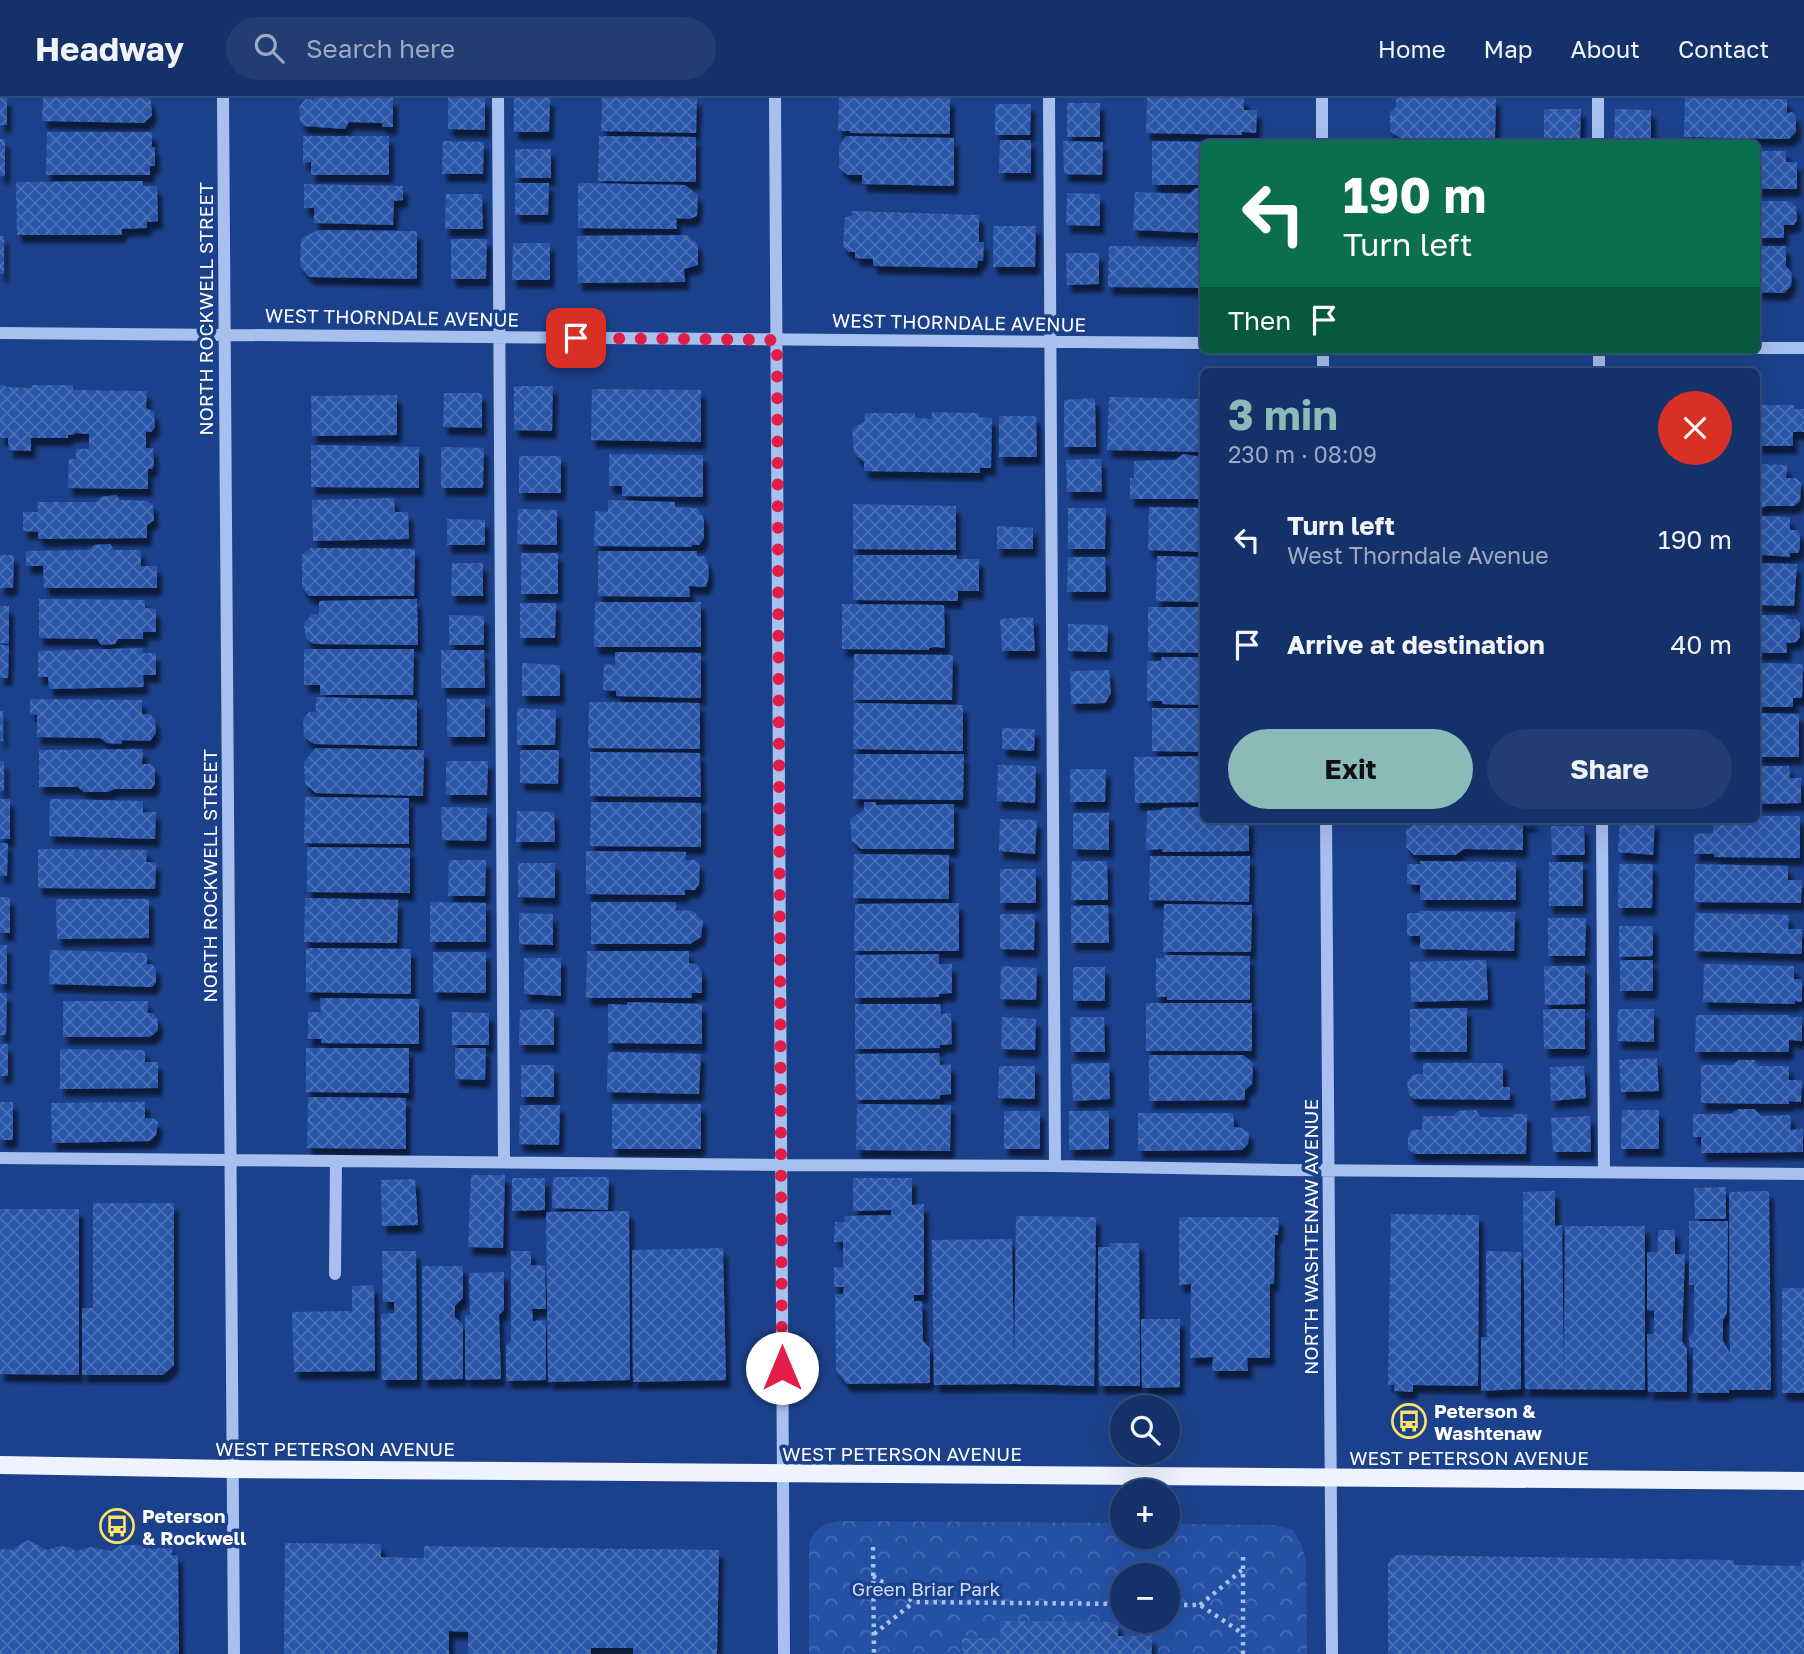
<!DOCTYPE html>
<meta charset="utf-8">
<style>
:root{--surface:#153169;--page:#223d71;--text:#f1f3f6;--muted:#9da9c0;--line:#344c7d;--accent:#8bbbb9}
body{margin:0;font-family:"Golos Text",sans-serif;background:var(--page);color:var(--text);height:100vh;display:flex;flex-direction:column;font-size:26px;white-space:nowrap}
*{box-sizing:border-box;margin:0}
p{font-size:23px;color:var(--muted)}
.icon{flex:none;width:38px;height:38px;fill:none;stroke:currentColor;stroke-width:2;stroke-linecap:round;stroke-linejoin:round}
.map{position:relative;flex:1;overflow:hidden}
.sheet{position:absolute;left:1200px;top:270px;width:560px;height:455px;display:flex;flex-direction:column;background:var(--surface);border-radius:10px;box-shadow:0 7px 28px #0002,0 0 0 2px var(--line)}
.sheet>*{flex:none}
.hud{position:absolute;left:1200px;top:42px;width:560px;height:214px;border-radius:10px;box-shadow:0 7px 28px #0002,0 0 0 2px var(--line);background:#0b6e4f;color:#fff;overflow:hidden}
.fabs{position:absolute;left:1110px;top:1297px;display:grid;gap:14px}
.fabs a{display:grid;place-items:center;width:70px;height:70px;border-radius:50%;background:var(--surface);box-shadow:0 7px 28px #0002,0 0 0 2px var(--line);font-size:35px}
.pin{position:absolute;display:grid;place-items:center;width:60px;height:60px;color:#fff;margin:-30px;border-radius:14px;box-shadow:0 4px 10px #0006}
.me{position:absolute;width:77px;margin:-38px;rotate:0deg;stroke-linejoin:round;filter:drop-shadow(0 0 5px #0008)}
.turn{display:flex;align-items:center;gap:24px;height:147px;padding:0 28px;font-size:32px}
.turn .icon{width:91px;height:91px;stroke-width:2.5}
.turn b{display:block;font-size:49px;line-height:60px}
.then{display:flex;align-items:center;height:66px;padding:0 28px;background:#0003;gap:14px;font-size:26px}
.round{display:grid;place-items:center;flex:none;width:74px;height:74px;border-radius:37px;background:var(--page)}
.head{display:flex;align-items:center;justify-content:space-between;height:119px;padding:0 28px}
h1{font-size:42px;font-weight:700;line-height:52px;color:var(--accent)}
.button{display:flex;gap:14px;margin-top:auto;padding:14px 28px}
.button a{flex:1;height:80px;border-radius:42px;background:var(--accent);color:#111;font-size:28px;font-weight:700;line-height:80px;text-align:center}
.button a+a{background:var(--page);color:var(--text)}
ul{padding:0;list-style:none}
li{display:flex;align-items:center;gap:21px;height:105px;padding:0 28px}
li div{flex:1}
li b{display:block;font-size:26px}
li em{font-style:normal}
header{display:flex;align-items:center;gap:42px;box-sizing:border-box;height:98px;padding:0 35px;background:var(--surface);border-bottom:2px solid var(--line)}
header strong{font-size:33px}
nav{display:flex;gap:38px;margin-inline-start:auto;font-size:24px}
.search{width:490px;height:63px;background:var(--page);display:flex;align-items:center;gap:18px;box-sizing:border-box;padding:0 24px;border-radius:38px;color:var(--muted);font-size:26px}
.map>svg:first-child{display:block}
.park{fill:url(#park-crowns);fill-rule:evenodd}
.building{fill:url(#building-cross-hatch);filter:url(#shadow)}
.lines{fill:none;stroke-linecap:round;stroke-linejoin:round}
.path{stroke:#a8c0ed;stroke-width:4.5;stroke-dasharray:3.5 5;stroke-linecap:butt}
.minor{stroke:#a8c0ed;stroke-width:12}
.major{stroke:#eef3ff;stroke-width:18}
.route{stroke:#e11d48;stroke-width:12;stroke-dasharray:0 21.6}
.labels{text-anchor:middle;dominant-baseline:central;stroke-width:7;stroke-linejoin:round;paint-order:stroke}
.street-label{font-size:19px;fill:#fff;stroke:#1c418c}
.poi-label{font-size:19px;font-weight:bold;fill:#fff;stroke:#1c418c;text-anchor:start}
.park-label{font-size:19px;fill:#ceddf9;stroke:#1c418c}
</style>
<header>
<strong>Headway</strong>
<div class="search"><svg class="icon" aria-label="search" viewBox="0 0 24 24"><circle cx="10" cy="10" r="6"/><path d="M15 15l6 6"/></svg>Search here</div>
<nav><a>Home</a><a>Map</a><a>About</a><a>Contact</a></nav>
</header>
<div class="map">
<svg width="1804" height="1556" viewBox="0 0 1804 1556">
<defs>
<pattern id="park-crowns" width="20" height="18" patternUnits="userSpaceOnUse" patternTransform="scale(1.75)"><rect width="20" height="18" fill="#2551a5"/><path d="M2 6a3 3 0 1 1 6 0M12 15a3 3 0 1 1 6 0" fill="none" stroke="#466bb2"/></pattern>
<pattern id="building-cross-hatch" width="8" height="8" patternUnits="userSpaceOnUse" patternTransform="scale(1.75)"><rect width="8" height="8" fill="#2b56aa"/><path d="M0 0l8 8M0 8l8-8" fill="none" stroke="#4b6fb7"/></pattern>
<filter id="shadow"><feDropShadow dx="4.5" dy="8" stdDeviation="2" flood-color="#0009"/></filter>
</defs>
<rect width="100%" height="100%" fill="#1c418c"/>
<path class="park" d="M838,1423L1122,1425V1438H1167V1426L1275,1427L1293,1432L1302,1448L1306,1463L1307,1556H809V1445C816,1430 822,1426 838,1423ZM1122,1477H1167V1522H1122Z"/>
<path class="building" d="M0,0H7V27H0Z
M43,0H148L151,3L152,17L144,25L42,23Z
M314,0H393V29H382V25L349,24L345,31L304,28L300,23L299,9L306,1L314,2Z
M448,0H485V32L448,31Z
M514,0H550L549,34H514Z
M602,0H697L696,35L601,33Z
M839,0H950V36L850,35V33H838Z
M1147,0H1244V12H1257L1256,35L1242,34V37L1146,35Z
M1396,0H1496L1495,41L1400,40L1390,33V14L1396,9Z
M1685,0L1787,1V15L1792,14L1796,19V34L1789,41L1684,39Z
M1067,5H1100V39H1067Z
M995,6H1031L1030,37H995Z
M1544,11H1581L1580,43L1544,42Z
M1615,11L1651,12V46L1614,45Z
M47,34H152V49H155V68H150V77H46Z
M303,38H389V77H311V64L303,65Z
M599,38L696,39V84L598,83Z
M846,38L954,40V88L862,86V77H848L839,70V48Z
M0,41H5V78H0Z
M1000,42H1031V75H999Z
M443,43L484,44L483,76H442Z
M1063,43L1103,44L1102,77L1064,76Z
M1152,43L1204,44V87H1152Z
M515,51H551V80H515Z
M1757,53H1786V64H1797V91H1757Z
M143,83V88H157L158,123L147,124V130L122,131V137H17L16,84Z
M515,85H549L548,117H515Z
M578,85L685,87L698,97L697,118L689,121L676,120L677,131L578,130Z
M304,86L403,88V102L394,103L393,127L314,125V110H304Z
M1196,90L1204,91V135L1133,132L1135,94L1189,96Z
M1067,95L1100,96V128L1066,127Z
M446,96H482L483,131H445Z
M1757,103H1786L1792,105L1796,109L1797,122L1794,127H1784V140H1757Z
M852,113L979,117V144H984L983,163H978L977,170L873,168V161L855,160V154H849L843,148L845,120L852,117Z
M993,128H1036L1035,169H993Z
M318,132L417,133V181L309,179L300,168L301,141Z
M687,137L698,147V167L684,171L685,184L578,185L577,138Z
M0,138H4V176H0Z
M451,141H487L486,181H451Z
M1197,143H1204V190L1108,189L1109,148L1197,149Z
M513,145H550V182H512Z
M1757,148H1786V168L1792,175L1791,188L1784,195L1757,194Z
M1066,155H1099V186L1067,187Z
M0,287H5V289L32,290V287H73V292L147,293L146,310L154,314L155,329L151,334H146V350H153L154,367L152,371H148V391L68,390L69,361H76V351H89V336L75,335V336L68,337V340H31V353L9,352L8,340H0Z
M514,288H553L552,333L514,332Z
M592,291L701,292V344L591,342Z
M444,295H482V330L443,329Z
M397,297V337L312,338L311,298Z
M1109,299L1204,301V354L1107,352Z
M1095,300L1096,349H1064V302Z
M1757,307H1794V311H1804V334H1793V348H1757Z
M932,314L979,315V319L992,320L991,370H980V375L864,373V364L854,355L852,331L864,324L865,315H915V320L932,321Z
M999,318H1036L1037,359H999Z
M311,347L419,349V390L311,389Z
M441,349L484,350L483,390H441Z
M609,356L703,357V399L622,398V388H609Z
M1183,356L1196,358L1204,363V401H1130V380H1134V363L1175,362Z
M519,358H561V395H519Z
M1101,361L1102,394H1067L1066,362Z
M1757,366L1787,367L1786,380H1796L1801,385L1800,403L1794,408H1766L1760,411H1757Z
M116,397L120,402L147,403L153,407L154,422L147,427V440L38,441V434L23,433V414H38L37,404H97L101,399Z
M394,400L395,414H408L409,441L313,443L312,402Z
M608,402L675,404V409L697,410L704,420V440L699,447H692V449L594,448L595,413L608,414Z
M853,406L956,408V452L853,451Z
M1149,409L1204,410V454L1148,452Z
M1068,410H1106L1105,451H1068Z
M518,411L557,412V447L517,446Z
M1757,418L1790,419V432H1797L1800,437V450L1798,455H1790V459L1763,457L1757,463Z
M447,421L485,422V447H447Z
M997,428L1033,430V451H997Z
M110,446L114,452H141V468H157V490H44L43,468H26V453L89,452L94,447Z
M311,450L415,451L414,498H309L302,489V457Z
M598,453H697V458H704L708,466L709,477L706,489L689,488L690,499L598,498Z
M521,455H558V496H521Z
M0,457H14L13,490H0Z
M853,457H957V461H979V493H958V503L853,502Z
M1157,458L1204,459V504L1156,503Z
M1068,459H1105L1106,494H1067Z
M452,465H483V498H451Z
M1757,465L1797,466L1794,508L1757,507Z
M39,501L145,502V510L156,511V534H143V541H118L115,546L101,547L97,541L39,540Z
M417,501L418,547L314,546L306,541L304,525L312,516H319V503Z
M595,504H701V549H594Z
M520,505H556L555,540H520Z
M842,506L944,507L945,550L935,549L929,550V552L842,551Z
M0,508H9V546L0,545Z
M1148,509H1204V555L1148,554Z
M449,517L484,518V547H449Z
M1757,517H1785L1786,521H1795L1800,525V539L1796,544L1786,545L1787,555H1757Z
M1033,519L1035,553H1002L1000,521Z
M1068,526L1108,527L1107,554L1068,553Z
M0,547H9L8,580H0Z
M143,550L142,555H156V577H143L144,589L49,591L48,579H38V553Z
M304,551H414L413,597H320V587H304Z
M441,552H484L485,590H441Z
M615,554L701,555V600L616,598V593L603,592L604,566L615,567Z
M854,556L953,557L952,602H853Z
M1162,559H1204V607L1162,606V603H1147V563H1161Z
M522,565L560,567V598H522Z
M1757,565L1803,566L1802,600H1793V609H1757Z
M1109,572L1111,595L1105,605L1071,606L1070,573Z
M316,599L417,602V648L314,646L304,639L303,622L309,614H316Z
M30,601L142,602V616H150L155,622L156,635L150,643L122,642V646L107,645L100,640L37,639V617L30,616Z
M447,601H485V639H447Z
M589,604L700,605V651L588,650Z
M854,605L963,607V653L853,651Z
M517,610L556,612L555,647H517Z
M1152,610H1204V654L1152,653Z
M0,613H3V643H0Z
M1757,615L1799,616V659H1757Z
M1002,630L1035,631L1034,653L1002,651Z
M316,650L424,652L423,698L316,695L305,686L304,664Z
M143,651L142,666H151L155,671V686L151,691H115L107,694H84L78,689H39V652Z
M520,652H559L558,686L520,685Z
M590,654L700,655L701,699L590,698Z
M854,656H964L963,702L853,701Z
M1204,658V704L1135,705L1134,659Z
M0,663H4V693H0Z
M446,663H488L487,697H446Z
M998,667L1036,668L1035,705L997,703Z
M1757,668H1789L1790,680H1801V705L1757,706Z
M1070,671H1106L1105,704H1070Z
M305,699L409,700V746L304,745Z
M0,701H10V741H0Z
M50,701L143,703V714H156L155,741L49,738Z
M591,704L701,705V749L590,748Z
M864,704H876V707L954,706V751H861L852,743L850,721L864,712Z
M441,709L487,710L486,743L442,742Z
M1204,709V721H1249V753L1162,754V751L1146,752L1147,713L1162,712V710Z
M517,713L554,714L555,744H516Z
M1073,715H1109V752L1073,751Z
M1757,718H1800V760L1714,759V756H1694V736L1713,735L1714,721H1757Z
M1000,721L1037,722L1035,756L999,753Z
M1420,721H1532V726H1523V752L1464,751L1455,757H1414L1406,749V732L1414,727H1420Z
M1620,721L1655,723L1653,757L1618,754Z
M1551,728H1584L1585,757H1552Z
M0,745H8L7,778H0Z
M307,749L410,750V795L307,794Z
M38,751L147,752L146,764L156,765L155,791L38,790Z
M586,753L686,754L685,762H695L700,767L699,786L695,792H685V797L586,796Z
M854,756L949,757V801L853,800Z
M1150,758H1250L1249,804L1149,802Z
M449,762H486L485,798H448Z
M1072,763H1107L1108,802H1071Z
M1420,763L1516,764V802H1420V787L1407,786V766H1420Z
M1549,764H1583V808H1549Z
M518,765H555V800L518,799Z
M1619,766H1653L1652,810H1618Z
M1695,766L1788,768V782H1802L1801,805L1694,804Z
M1000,771H1036V805H1000Z
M0,799H10V835H0Z
M305,800L398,802L397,845L304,844Z
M56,801H149V840L57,841Z
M430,804L486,805V844H430Z
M591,804H676V812L693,813L703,823L701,839L690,846H591Z
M959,805V853H854L855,806Z
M1164,806L1252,807L1251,854H1163Z
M1108,807L1109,845H1071V808Z
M1419,813L1515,814L1514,853L1420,851V838H1407V815H1419Z
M519,815L553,816V847L519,846Z
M1695,815L1789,817L1788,831H1802V856L1694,853Z
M1000,816H1035L1034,852L1000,851Z
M1548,820H1586L1585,858H1548Z
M1619,828H1653V858L1619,859Z
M0,847H7V886H0Z
M306,850L411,851V896L306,894Z
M50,852L147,855V866H152L156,871V884L152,889L49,886Z
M587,853H689V865L697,866L702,875V895H692V900H586Z
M433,854H486V895L433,894Z
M939,856V866H952V895L939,896V899L855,900V857Z
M1165,857L1250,858V902H1167V899H1156V860H1164Z
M524,860H561V898L524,896Z
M1486,862L1488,902L1411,904L1410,864Z
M1620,862H1653V893H1620Z
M1704,866L1794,868V881H1802V904L1795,903V906L1703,904Z
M1001,868L1037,870L1036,902L1000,901Z
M1544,868H1585V906L1545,907Z
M1073,869H1105V903H1073Z
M0,895H7L6,937H0Z
M320,900L419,901V946L321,945V941H308V914H321Z
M63,903H148V915H153L158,922V932L150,939H63Z
M627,904L702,906V946L608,945V906L627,907Z
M1146,905H1252V953H1146Z
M855,906H940L941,916L951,915L952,946L940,947V950L855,951Z
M1467,910V954H1410V911Z
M554,911V947H519L520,912Z
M1543,911H1585V951H1544Z
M1618,911H1654V944L1617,943Z
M452,914L489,915V947H452Z
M1696,917H1789V919H1802V943L1789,942V954H1695Z
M1002,919L1036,921L1035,952L1001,951Z
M1070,919H1104L1105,954H1071Z
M0,946H8V978H0Z
M306,950H409V995L306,994Z
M455,950H486L485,982L455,981Z
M60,951L145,952V964H158V990L60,991Z
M608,954L701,956L699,996L607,994Z
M939,955L940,967L951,966V996L940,997V1001L856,1002L855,956Z
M1149,957H1243L1253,965L1252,986L1245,992V1002L1149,1003Z
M1657,960L1659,993L1621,994L1619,962Z
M1739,962H1754L1759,968H1789V982H1802L1801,1004L1789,1003V1006L1701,1005V967H1733Z
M1109,965L1110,1001L1073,1003L1071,966Z
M1423,965H1503V989H1510V1002L1414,1001L1409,997L1407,983L1414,976H1423Z
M521,967H554V999H521Z
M999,968H1035V1001L998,1000Z
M1584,968L1586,1000L1551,1003L1550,969Z
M308,999L406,1000V1051L307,1050Z
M0,1004H13V1042H0Z
M145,1004V1020L154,1021L158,1024L156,1037L150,1043L52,1045L51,1005Z
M612,1006H701V1051H612Z
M857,1006L951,1007L950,1053L856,1052Z
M520,1007H560L559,1047L519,1046Z
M1739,1011H1754L1761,1018L1790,1017L1791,1032L1803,1031V1054L1701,1055V1039H1693V1016H1731Z
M1476,1012L1480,1019H1513V1016H1527L1526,1056H1414L1408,1051V1037L1413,1031L1422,1032L1423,1018H1453L1458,1013Z
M1622,1012H1659V1051H1621Z
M1004,1013H1040V1051H1004Z
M1069,1013H1109V1051L1069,1052Z
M1138,1015H1233L1234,1029L1242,1030L1249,1035L1248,1046L1242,1052L1138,1053Z
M1590,1018L1591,1054H1553L1551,1020Z
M471,1077H505L503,1150L468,1149Z
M553,1079H609L608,1112L552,1110Z
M512,1080H545V1112L512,1113Z
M853,1080H912V1107L924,1106V1197H914V1203H922L923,1243L930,1250V1285L847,1286L836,1272L835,1196H843L844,1189H834V1169H843V1144H834L835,1124H845L844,1118L891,1117V1112L853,1113Z
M415,1081L418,1127L382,1128L381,1082Z
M1726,1089V1121H1695L1694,1090Z
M1555,1093V1128L1562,1127L1564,1287L1565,1128H1645V1292L1525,1291L1523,1094Z
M1769,1093L1771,1292H1729V1295H1693V1250L1689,1248V1239L1694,1233V1187H1689V1123H1728L1727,1215L1723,1222V1243L1730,1255L1729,1094Z
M93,1105H174V1267L163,1277H82V1210H93Z
M0,1111H79V1277L0,1276Z
M629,1113L630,1282L548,1284L546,1114Z
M1391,1116L1479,1117L1478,1288L1413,1287V1294L1394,1293V1287H1388Z
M1016,1118L1096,1119L1094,1288L1014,1286L934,1287L932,1142L1012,1141L1014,1266Z
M1179,1119H1279L1278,1137H1275L1274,1186H1270V1260H1247L1248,1273H1212L1213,1259L1190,1260L1191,1186L1179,1187Z
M1658,1132H1675V1156H1685L1682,1243L1687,1251V1294H1648L1647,1236H1654V1213L1647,1212V1154H1658Z
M1109,1145H1139L1140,1288H1099L1098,1149H1109Z
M723,1150L726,1282L633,1284L632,1152Z
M382,1153H416L417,1282H382L381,1216L394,1215V1204H383Z
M511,1153H531V1167L545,1168L546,1211H532L533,1223L546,1222V1282L506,1283V1248L511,1242Z
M1486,1153L1521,1154V1291L1481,1293V1239H1487Z
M422,1168H463V1200L455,1208V1219L463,1227V1281L423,1282Z
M504,1174V1212L499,1217L501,1281L465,1282V1217H470L469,1175Z
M374,1187L375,1273L294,1274L292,1214L352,1213V1188Z
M1782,1190H1804V1295H1782Z
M1141,1221H1180V1289L1142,1290Z
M28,1442L47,1452L60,1448L69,1449L76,1453L90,1449L111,1453L121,1447L172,1448V1457H178L179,1556H0V1451L12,1452Z
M285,1445L381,1446V1459L413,1460H424V1448L719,1452L717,1556H633V1550H591V1556H468V1534L449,1533V1556H284Z
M1395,1457L1734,1462V1467L1801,1468V1462H1804V1556H1388V1465Z
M1000,1523L1118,1524V1538H1152V1556H962V1540H1001Z"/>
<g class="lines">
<path class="path" d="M873,1449L874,1556
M873,1478L914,1504L1122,1506
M1167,1507H1200L1242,1535
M1200,1507L1242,1472
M874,1536L914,1504
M1243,1556V1454"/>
<path class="minor" d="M223,0L234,1556
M498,0L504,1064
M775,0L784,1556
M1049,0L1055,1068
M1322,0V46
M1598,0V46
M0,235L1204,245
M1757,250H1804
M1323,252V273
M1599,252V273
M1326,721L1332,1556
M1602,721L1604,1074
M0,1060L781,1067L1055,1068L1284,1072L1804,1076
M335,1176L336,1063"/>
<path class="major" d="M0,1367L232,1371L1804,1383"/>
</g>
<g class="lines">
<path class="route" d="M576,240L777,242L782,1270"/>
</g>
<defs>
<g id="bus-ring" transform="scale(1.75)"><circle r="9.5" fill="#1c418c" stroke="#fde266" stroke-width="1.5"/><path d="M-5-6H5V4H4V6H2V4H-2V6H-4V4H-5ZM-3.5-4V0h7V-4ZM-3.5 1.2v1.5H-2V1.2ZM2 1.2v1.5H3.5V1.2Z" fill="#fde266"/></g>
</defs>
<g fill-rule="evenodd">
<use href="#bus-ring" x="1409" y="1323"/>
<use href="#bus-ring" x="117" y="1428"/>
</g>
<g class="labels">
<g class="street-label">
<text transform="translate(205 211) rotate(-90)">NORTH ROCKWELL STREET</text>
<text transform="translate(392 219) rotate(1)">WEST THORNDALE AVENUE</text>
<text transform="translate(959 224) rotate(1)">WEST THORNDALE AVENUE</text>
<text transform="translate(209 778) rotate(-90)">NORTH ROCKWELL STREET</text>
<text transform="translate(1310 1139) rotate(-90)">NORTH WASHTENAW AVENUE</text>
<text x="335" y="1350">WEST PETERSON AVENUE</text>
<text x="902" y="1355">WEST PETERSON AVENUE</text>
<text x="1469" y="1359">WEST PETERSON AVENUE</text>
</g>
<g class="poi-label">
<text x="1434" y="1312">Peterson &amp;<tspan x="1434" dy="22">Washtenaw</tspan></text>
<text x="142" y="1417">Peterson<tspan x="142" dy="22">&amp; Rockwell</tspan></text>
</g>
<g class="park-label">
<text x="926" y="1490">Green Briar Park</text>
</g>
</g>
</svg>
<div class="fabs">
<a><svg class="icon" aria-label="search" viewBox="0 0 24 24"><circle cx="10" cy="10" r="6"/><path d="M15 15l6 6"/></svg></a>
<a>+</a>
<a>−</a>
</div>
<div class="pin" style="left:576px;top:240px;background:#d93025"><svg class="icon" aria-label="arrive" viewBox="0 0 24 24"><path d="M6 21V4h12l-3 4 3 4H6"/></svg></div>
<svg class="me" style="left:782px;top:1270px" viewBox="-20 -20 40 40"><circle r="19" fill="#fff"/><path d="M0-13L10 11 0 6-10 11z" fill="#e11d48"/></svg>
<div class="hud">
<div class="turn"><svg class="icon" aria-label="left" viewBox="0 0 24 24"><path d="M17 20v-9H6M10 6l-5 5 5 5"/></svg><div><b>190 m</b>Turn left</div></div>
<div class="then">Then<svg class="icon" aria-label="arrive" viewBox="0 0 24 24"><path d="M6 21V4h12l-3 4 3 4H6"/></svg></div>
</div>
<section class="sheet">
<div class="head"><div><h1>3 min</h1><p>230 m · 08:09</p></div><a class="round" style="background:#d93025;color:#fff"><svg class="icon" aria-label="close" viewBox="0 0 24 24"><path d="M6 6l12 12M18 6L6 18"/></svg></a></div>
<ul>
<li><svg class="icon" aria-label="left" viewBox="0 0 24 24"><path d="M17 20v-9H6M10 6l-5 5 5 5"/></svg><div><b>Turn left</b><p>West Thorndale Avenue</p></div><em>190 m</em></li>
<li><svg class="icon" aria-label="arrive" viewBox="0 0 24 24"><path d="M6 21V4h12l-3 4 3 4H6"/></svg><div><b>Arrive at destination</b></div><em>40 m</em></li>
</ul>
<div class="button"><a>Exit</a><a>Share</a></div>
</section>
</div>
